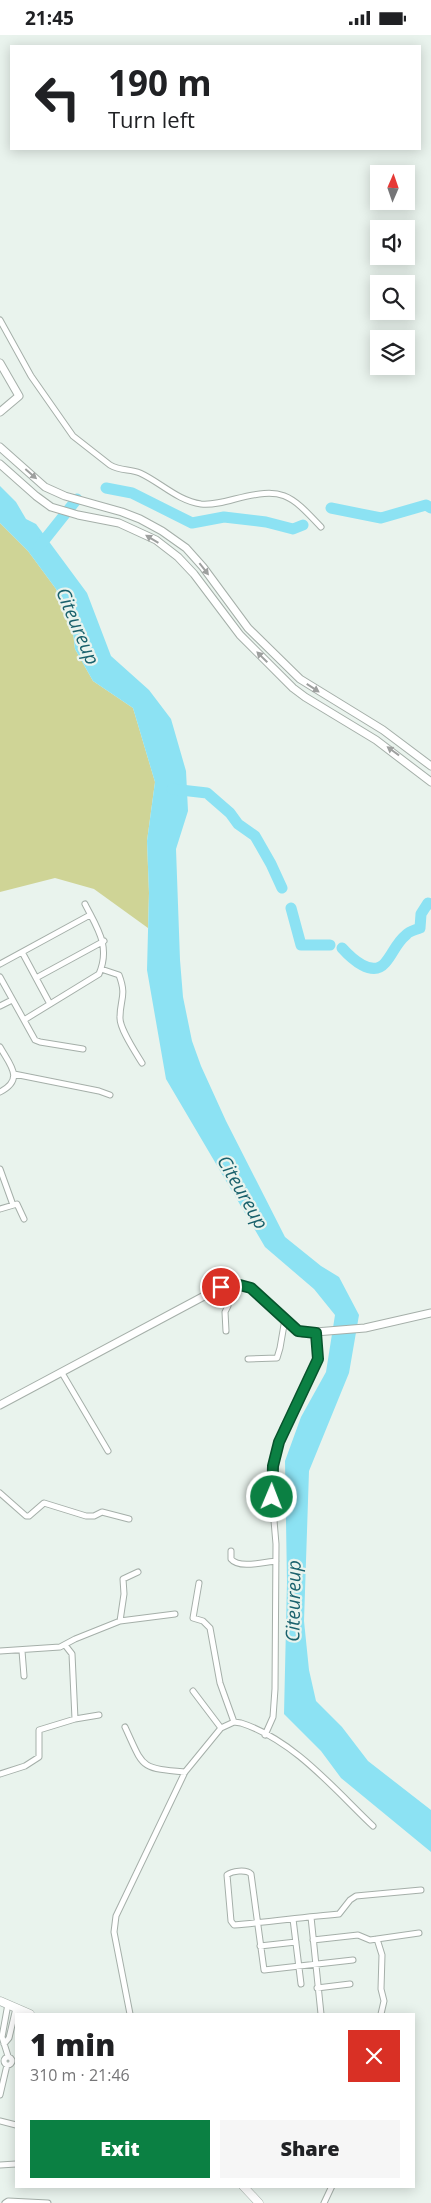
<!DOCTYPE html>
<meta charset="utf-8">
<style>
:root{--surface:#fff;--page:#f6f6f6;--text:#202124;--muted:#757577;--accent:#0b8043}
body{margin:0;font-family:"Open Sans",sans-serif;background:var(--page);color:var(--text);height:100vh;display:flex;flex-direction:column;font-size:19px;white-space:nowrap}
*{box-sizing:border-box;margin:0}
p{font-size:16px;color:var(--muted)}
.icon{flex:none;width:28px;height:28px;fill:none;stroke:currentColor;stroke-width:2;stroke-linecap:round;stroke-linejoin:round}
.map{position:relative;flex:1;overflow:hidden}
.details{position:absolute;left:15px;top:1978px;width:400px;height:175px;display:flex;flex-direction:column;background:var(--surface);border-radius:0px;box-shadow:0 2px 12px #0003}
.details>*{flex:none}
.hud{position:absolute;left:10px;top:10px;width:411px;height:105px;border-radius:0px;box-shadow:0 2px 12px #0003;background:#fff;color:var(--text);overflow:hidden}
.needle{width:32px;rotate:2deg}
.fabs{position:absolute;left:370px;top:130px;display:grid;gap:10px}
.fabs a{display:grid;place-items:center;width:45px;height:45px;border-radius:0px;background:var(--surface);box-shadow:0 2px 12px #0003;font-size:25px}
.pin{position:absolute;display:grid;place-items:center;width:42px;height:42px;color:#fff;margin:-21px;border:2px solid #fff;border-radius:50%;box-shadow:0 1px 5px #0007}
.me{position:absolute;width:55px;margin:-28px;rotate:1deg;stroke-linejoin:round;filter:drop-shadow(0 0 4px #0008)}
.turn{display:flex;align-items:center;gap:18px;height:105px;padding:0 15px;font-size:22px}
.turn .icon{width:65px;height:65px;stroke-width:2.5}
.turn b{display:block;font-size:35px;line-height:42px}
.round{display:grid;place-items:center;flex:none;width:52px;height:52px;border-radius:0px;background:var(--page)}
.overview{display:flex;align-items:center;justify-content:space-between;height:85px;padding:0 15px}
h1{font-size:30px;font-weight:800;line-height:38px}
.cta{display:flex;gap:10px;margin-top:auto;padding:10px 15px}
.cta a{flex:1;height:58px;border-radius:0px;background:var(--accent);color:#fff;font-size:20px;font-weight:800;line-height:58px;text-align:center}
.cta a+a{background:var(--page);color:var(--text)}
.status{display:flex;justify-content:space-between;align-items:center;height:35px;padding:0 25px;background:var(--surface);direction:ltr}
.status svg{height:14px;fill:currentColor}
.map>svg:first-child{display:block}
.green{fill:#cfd496}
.water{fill:#8ce2f3}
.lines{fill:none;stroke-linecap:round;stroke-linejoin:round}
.river{stroke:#8ce2f3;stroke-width:11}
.street-casing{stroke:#a5afa9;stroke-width:7}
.secondary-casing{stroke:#a5afa9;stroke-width:9}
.primary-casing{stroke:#a5afa9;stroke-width:9}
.street{stroke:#fff;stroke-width:5}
.secondary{stroke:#fff;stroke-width:7}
.primary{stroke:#fff;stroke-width:8}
.oneway{fill:#9ea09f}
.route-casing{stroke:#07532c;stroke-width:12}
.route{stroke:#0b8043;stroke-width:9}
.labels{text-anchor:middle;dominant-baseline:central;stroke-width:4.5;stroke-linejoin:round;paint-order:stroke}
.water-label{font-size:19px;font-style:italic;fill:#19616c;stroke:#e9f3ed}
</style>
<div class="status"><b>21:45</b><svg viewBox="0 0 49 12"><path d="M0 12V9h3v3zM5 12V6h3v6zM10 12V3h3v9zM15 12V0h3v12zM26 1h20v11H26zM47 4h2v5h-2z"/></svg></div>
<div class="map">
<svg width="431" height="2168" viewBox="0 0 431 2168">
<rect width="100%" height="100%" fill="#e9f3ed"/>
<path class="green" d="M0,488L28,516L56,554L72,590L75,614L93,646L133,673L155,747L147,806L149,858L148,893L94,854L55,843L0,857Z"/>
<path class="water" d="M0,451L16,467L26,484L36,489L87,558L111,621L149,655L171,684L186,736L188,776L176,814L180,925L183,962L192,1006L201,1031L226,1086L285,1202L321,1231L339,1242L359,1280L349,1338L309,1436L304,1586L309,1635L316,1666L342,1692L368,1726L431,1775V1817L341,1743L321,1716L284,1679L287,1547L285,1426L301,1382L326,1337L335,1280L314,1254L265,1212L166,1044L147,935L149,858L147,806L155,747L133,673L93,646L75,614L72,590L56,554L28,516L0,488Z"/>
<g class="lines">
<path class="river" d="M106,453L132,458L192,488L224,482L266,487L293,494L303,490
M331,473L381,483L426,470L431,473
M38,513L77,464
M172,754L207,758L230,778L238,789L255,801L271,829L282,853
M291,873L301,910H330
M342,913C351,923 372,943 385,928C393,919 396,908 406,900C409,896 415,895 420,893L421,879L428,868L431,869"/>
<g class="street-casing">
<path id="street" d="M0,285L31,341L73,401L110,430C120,436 130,434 140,438C160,447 178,466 201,469C213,470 224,467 235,464C283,452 289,458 321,492
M22,917L50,969
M0,929L90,880
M101,934L119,940C127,961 120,964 120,982C119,993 136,1018 142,1028
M0,942L35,1005L40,1007L83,1014
M36,943L104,906
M0,971L12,965
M24,985L99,939C111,911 97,893 85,869
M0,1012C10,1030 25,1044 0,1057
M14,1039L99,1056L110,1060
M0,1134L13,1170
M0,1174L17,1169L24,1184
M217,1254L219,1258H223L228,1271L225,1277L226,1296
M248,1324L277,1323L280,1313L285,1284
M62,1338L108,1416
M0,1458L26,1481H29L44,1468L86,1481H94L102,1477L129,1484
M231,1516V1524C239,1534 264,1527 276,1526
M199,1548L193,1583L203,1586L210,1593L220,1648L234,1687
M120,1586L175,1579
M65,1610L72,1619L75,1684
M0,1616L60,1612L75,1604L120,1586L124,1559L123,1544L138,1537
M22,1616L24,1641
M193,1656L221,1693
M125,1692C144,1733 139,1733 185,1737
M265,1700L273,1682L275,1654L276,1509L272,1462L273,1431L283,1393L318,1324L316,1298
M0,1739L25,1731L39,1722V1695L75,1684L99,1680
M311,1882L321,1979
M293,1884L301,1949
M377,1904L382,1920L381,1954L384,1966L381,1979
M313,1905L358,1900L370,1905L419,1898
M260,1911L296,1907
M353,1925L264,1935L251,1839C246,1834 232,1836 227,1840L231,1886L234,1890C269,1887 304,1882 339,1879L350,1865L356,1861L421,1855
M317,1953L350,1949
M130,1979L114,1897L116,1881L185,1737L221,1693L234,1687L241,1688C294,1705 334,1754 373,1791
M4,2009L9,2003L16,1973
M8,2021L2,2002L8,1969
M4 2026a4 4 0 1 1 8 0a4 4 0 1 1-8 0Z
M0,2060L7,2030
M0,2086L16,2090
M0,2130L16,2129
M5,2168L8,2166L48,2168
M324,2168L332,2151"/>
</g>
<g class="secondary-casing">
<path id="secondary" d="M0,328L19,361L0,377
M0,412L45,452L65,461L122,477L140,484L162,496L186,513L203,532L248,593L300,644L383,695L431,731
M0,429L36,461L51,472L78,480L119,488L156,505L178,522L194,539L240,600L293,653L305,662L376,705L431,747
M0,1370L221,1252C232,1249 241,1249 251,1253L294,1293L303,1298L365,1293L431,1278"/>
</g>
<g class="primary-casing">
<path id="primary" d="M0,1966L30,1979
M243,2151L259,2168"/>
</g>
<use href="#street" class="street"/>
<use href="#secondary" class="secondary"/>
<use href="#primary" class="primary"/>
</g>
<defs><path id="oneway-solid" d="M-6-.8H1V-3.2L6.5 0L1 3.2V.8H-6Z" transform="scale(1.25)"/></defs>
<g class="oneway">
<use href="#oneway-solid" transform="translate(31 439) rotate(41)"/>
<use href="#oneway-solid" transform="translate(152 504) rotate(-149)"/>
<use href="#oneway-solid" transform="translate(204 534) rotate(52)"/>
<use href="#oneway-solid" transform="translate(262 622) rotate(-135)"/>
<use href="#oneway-solid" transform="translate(313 653) rotate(33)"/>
<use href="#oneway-solid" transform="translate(393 716) rotate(-144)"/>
</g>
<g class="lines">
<g class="route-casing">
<path id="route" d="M221,1252L236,1249L251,1253L298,1296L316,1298L318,1324L279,1407L273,1431L272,1462"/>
</g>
<use href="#route" class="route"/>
</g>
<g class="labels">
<g class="water-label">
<text transform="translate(78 591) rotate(67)">Citeureup</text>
<text transform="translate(243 1157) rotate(60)">Citeureup</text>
<text transform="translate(293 1566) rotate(-89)">Citeureup</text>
</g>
</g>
</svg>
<div class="fabs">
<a><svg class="needle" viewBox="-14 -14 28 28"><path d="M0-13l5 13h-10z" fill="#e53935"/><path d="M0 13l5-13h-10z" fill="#757577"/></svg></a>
<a><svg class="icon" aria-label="sound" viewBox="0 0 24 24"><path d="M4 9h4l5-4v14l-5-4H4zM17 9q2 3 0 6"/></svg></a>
<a><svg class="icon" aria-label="search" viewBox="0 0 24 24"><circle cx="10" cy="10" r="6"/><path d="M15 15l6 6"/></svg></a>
<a><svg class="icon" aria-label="layers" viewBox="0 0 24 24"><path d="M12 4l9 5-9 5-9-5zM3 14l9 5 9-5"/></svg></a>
</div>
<div class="pin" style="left:221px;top:1252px;background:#d93025"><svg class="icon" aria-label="arrive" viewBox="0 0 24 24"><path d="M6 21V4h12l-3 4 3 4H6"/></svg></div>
<svg class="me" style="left:272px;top:1462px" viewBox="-20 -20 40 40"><circle r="17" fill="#0b8043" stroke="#fff" stroke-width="3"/><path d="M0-11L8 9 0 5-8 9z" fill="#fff"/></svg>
<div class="hud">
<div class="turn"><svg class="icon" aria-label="left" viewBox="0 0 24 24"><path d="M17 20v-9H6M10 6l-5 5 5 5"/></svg><div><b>190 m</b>Turn left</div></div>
</div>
<section class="details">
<div class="overview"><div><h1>1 min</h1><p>310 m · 21:46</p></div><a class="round" style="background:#d93025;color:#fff"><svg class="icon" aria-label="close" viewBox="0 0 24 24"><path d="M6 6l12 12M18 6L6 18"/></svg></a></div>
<div class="cta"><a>Exit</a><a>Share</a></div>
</section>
</div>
